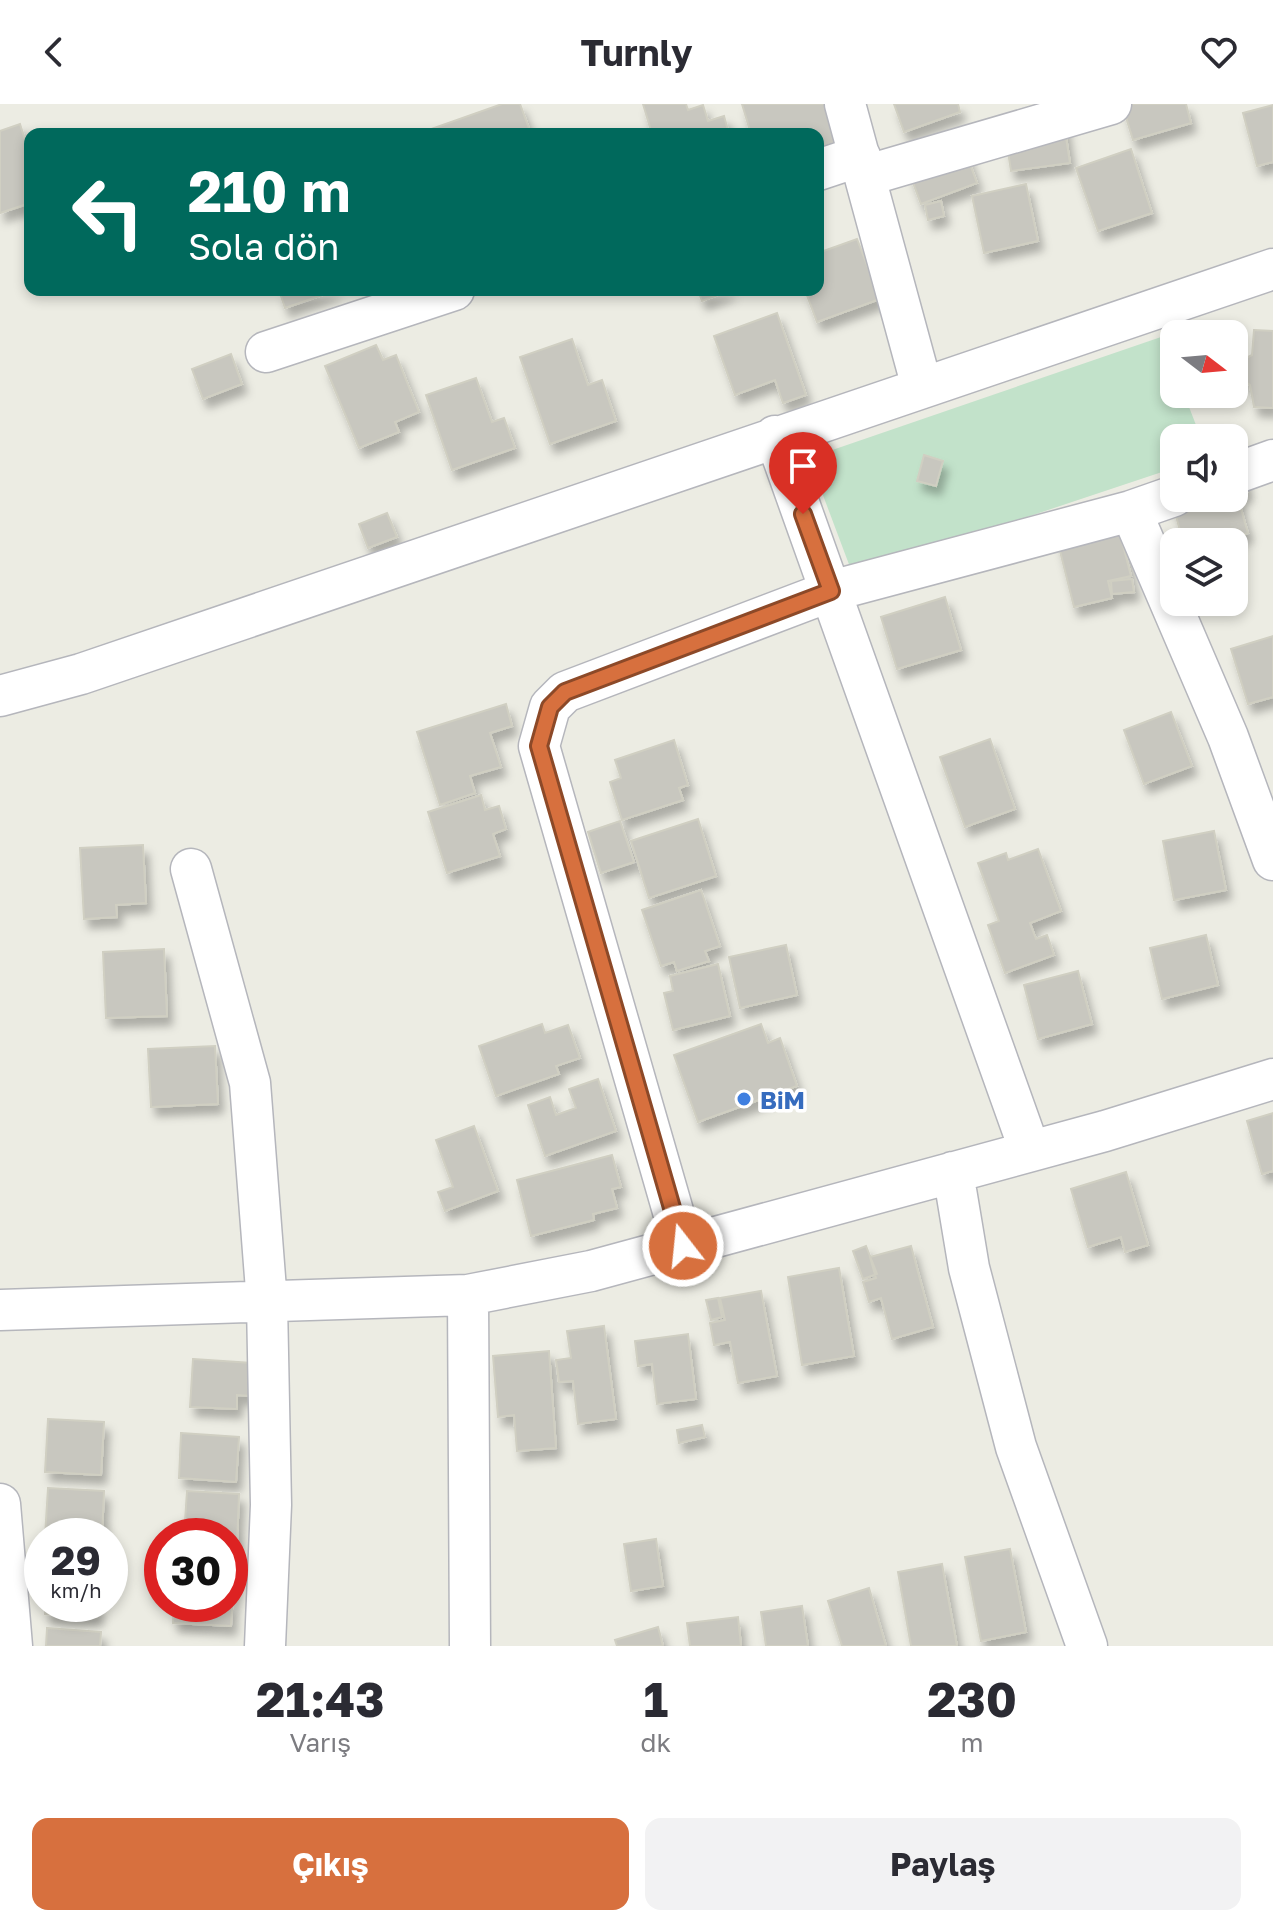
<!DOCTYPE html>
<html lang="tr">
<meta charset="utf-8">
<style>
:root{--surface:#fff;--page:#f2f2f3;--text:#2b2b33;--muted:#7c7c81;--accent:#d7703e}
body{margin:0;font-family:"Golos Text",sans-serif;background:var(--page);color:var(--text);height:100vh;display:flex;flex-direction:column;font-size:30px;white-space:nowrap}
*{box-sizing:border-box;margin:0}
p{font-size:26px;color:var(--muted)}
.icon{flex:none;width:44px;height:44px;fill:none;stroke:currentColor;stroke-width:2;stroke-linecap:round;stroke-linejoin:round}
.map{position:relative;height:1542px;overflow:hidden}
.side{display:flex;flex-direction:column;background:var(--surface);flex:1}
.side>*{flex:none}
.guide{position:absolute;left:24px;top:24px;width:800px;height:168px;border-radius:16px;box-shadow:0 4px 12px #0003;background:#00695c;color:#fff;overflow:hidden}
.needle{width:52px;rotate:106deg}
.buttons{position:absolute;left:1160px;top:216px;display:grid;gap:16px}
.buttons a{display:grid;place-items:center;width:88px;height:88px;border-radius:16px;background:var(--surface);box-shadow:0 4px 12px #0003;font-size:40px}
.speed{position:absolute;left:24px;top:1414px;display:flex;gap:16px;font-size:40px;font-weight:700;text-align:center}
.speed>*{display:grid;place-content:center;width:104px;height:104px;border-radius:50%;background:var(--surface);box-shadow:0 4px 12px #0003;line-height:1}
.speed small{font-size:20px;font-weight:400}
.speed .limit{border:12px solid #d22;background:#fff;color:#111}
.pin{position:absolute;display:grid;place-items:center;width:68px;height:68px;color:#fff;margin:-82px -34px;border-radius:50% 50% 50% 0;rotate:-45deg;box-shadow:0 0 8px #0007}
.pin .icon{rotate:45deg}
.me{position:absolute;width:88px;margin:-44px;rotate:344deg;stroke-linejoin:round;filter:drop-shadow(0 0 6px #0008)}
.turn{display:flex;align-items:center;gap:28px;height:168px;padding:0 32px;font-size:36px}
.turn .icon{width:104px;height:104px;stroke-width:2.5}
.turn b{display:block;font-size:56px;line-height:68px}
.eta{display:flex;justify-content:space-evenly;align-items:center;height:136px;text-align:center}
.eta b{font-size:48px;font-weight:700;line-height:56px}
.button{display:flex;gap:16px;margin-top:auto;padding:16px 32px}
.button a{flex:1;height:92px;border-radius:16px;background:var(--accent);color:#fff;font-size:32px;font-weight:700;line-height:92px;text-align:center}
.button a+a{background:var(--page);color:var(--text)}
header{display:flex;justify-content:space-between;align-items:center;height:104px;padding:0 32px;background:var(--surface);font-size:36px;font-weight:700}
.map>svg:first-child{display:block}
.green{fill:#c2e2ca}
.building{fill:#c8c7bf;stroke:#d0cfc2;stroke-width:2;filter:url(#shadow)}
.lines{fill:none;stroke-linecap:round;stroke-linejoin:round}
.minor-casing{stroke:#b5b6bc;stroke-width:43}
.minor{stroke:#fff;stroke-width:40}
.route-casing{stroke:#8c4928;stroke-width:20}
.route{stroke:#d7703e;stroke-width:14}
.shop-dot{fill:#3f7fe0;stroke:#fff;stroke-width:3}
.labels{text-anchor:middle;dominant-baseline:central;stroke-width:7;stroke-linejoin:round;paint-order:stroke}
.shop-label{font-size:24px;font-weight:bold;fill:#366cbe;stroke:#fff;text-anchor:start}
</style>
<header><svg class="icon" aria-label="back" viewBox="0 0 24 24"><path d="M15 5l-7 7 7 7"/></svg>Turnly<svg class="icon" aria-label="heart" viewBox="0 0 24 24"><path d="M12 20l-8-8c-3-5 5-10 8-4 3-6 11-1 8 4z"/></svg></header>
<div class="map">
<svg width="1273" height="1542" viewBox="0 0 1273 1542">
<defs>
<filter id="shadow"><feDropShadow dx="5" dy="9" stdDeviation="4" flood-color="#0004"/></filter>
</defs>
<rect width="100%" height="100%" fill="#ecece3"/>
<path class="green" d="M1161,233L1174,265V290H1184L1201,334H1174V364L853,471L809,354Z"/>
<path class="building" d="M502,0H520L531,30H433L431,25Z
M643,0H686L688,6L703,1L708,17L724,12L729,30H652Z
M742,0H825L837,38L818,44V30H751Z
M894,0H958L960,8L904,28Z
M1122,0H1186L1191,19L1133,36Z
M1273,1V58L1257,62L1243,9Z
M1062,7L1070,59L1011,67L1003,15Z
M20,20L27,42L30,41V99L0,109V27Z
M958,28L977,79L921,100L902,49Z
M1131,45L1152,109L1098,127L1076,64Z
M1026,80L1038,137L984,149L972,92Z
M941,97L944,112L928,116L925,101Z
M857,135L880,195L817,218L805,186H818V149Z
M279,186H337L285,204Z
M698,186H731L702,197Z
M777,209L806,291L783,299L775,276L735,291L714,232Z
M1254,226L1273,227V304L1254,303L1250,281L1242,275L1244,255L1252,251Z
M572,235L588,281L602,276L616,317L550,340L520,253Z
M376,241L383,256L396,251L419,308L395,318L399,328L359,344L325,262Z
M231,250L242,280L203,295L192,265Z
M476,274L492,318L504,314L515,344L452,366L426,291Z
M924,351L943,357L936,382L917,377Z
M1239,358L1247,388L1237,391L1248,429L1219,438H1183L1172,397L1234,394V359Z
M387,409L397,433L368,444L359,420Z
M1124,418L1129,435L1122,437L1131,472L1108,477L1112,494L1074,503L1057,435Z
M1132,475L1134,488L1112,490L1111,477Z
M945,493L961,546L897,565L881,513Z
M1273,532V593L1248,600L1231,545Z
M506,600L512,622L490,629L501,663L470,672L475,689L440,701L417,628Z
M1171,608L1192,662L1144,680L1124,626Z
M990,635L1015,705L965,723L940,653Z
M674,636L688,681L679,684L683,696L622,716L610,678L621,674L615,656Z
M481,691L485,706L499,702L506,725L493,730L500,752L447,769L428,708Z
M698,715L716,772L649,794L631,737Z
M620,717L634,758L601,769L588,728Z
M1214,727L1226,786L1174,796L1163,737Z
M143,741L146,799L116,801L117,813L84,815L80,744Z
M1038,745L1061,807L1030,819L1036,835L1047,831L1054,851L1005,869L988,821L999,817L978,759L1006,749L1008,756Z
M701,786L720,842L705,847L709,857L677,867L674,858L661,862L642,806Z
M1206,831L1218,881L1162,895L1150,844Z
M786,841L797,891L740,904L729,853Z
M164,845L167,912L106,914L103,848Z
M718,860L730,912L673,926L664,889L673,887L670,872Z
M1078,867L1092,920L1038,935L1024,881Z
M542,920L545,929L568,921L580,954L556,962L559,970L496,992L479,942Z
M761,920L768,939L780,934L797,982L698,1018L674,951Z
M215,942L218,1000L151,1003L148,945Z
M598,975L616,1027L545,1052L528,1001L550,993L556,1011L576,1004L569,985Z
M1273,1009V1067L1262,1070L1247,1017Z
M474,1022L498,1087L445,1107L438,1088L453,1083L436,1036Z
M612,1051L621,1083L612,1085L617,1104L593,1110L594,1116L531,1132L517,1076Z
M1126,1068L1148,1141L1125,1148L1121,1133L1088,1143L1071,1085Z
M866,1142L877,1170L863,1175L853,1147Z
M911,1142L933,1223L892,1235L881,1194L869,1198L863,1178L876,1174L870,1153Z
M839,1164L854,1252L802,1261L788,1173Z
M761,1187L777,1272L738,1279L730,1238L714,1241L710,1219L725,1216L720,1194Z
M718,1194L722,1213L711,1216L706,1196Z
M604,1222L616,1315L578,1320L573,1277L559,1278L556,1256L571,1254L567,1227Z
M688,1230L696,1295L657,1300L652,1260L638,1262L635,1237Z
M549,1247L556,1344L517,1347L514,1311L498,1313L493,1252Z
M193,1255L252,1259L251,1292L237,1291V1305L190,1303Z
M48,1315L104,1318L101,1371L45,1368Z
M702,1321L705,1333L679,1339L677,1326Z
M181,1329L239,1333L236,1378L179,1374Z
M48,1384L104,1387L102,1432H45Z
M187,1387L239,1390L237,1441H230V1432H184Z
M656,1435L663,1482L631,1487L624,1440Z
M1010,1445L1026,1528L981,1537L965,1453Z
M155,1452L162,1453V1488H153Z
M230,1456L235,1457L231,1522L173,1519L174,1500H230Z
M942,1460L957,1542H911L898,1468Z
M869,1484L886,1542H842L828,1497Z
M46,1500H98L97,1513L45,1510Z
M802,1502L808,1542H766L761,1508Z
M738,1513L741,1542H690L687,1519Z
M658,1523L663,1542H617L615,1536Z
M47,1524L101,1528L100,1542H46Z"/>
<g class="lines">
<g class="minor-casing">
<path id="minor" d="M845,0L922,283
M818,66L860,52
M865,72L1111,0
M266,248L454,186
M775,332L1030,1047
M1234,370L1273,356
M1131,407L1228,633L1273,756
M0,592L81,570L1273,165
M191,765L250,979L267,1199L271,1401L265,1542
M953,1068L969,1164L1016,1343L1087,1542
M683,1142L539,642L550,603L565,588L831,487L1131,407L1174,392
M468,1191L470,1542
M0,1206L468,1191L591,1167L1105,1027L1273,975
M0,1400L12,1542"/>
</g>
<use href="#minor" class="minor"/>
</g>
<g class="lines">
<g class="route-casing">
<path id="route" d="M683,1142L539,642L550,603L565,588L831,487L803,410"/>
</g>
<use href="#route" class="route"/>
</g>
<circle class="shop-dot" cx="744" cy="995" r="8"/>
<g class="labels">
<g class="shop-label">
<text x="760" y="995">BiM</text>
</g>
</g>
</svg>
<div class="buttons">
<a><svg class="needle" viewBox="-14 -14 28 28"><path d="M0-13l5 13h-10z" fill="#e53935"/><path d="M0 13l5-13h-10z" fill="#7c7c81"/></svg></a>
<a><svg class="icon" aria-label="sound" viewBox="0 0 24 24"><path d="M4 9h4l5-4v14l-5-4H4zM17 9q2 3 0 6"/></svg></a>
<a><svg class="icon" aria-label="layers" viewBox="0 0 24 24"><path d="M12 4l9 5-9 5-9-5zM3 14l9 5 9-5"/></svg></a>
</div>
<div class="speed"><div>29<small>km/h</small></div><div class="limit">30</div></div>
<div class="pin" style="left:803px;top:410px;background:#d93025"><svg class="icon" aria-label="arrive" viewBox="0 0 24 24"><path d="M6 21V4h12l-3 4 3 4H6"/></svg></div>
<svg class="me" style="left:683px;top:1142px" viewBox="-20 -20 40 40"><circle r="17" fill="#d7703e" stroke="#fff" stroke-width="3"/><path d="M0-11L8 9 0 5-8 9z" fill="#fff"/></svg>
<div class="guide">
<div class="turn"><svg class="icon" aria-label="left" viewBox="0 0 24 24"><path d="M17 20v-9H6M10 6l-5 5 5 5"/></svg><div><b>210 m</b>Sola dön</div></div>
</div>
</div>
<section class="side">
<div class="eta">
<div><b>21:43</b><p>Varış</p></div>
<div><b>1</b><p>dk</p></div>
<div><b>230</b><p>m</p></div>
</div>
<div class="button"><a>Çıkış</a><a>Paylaş</a></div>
</section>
